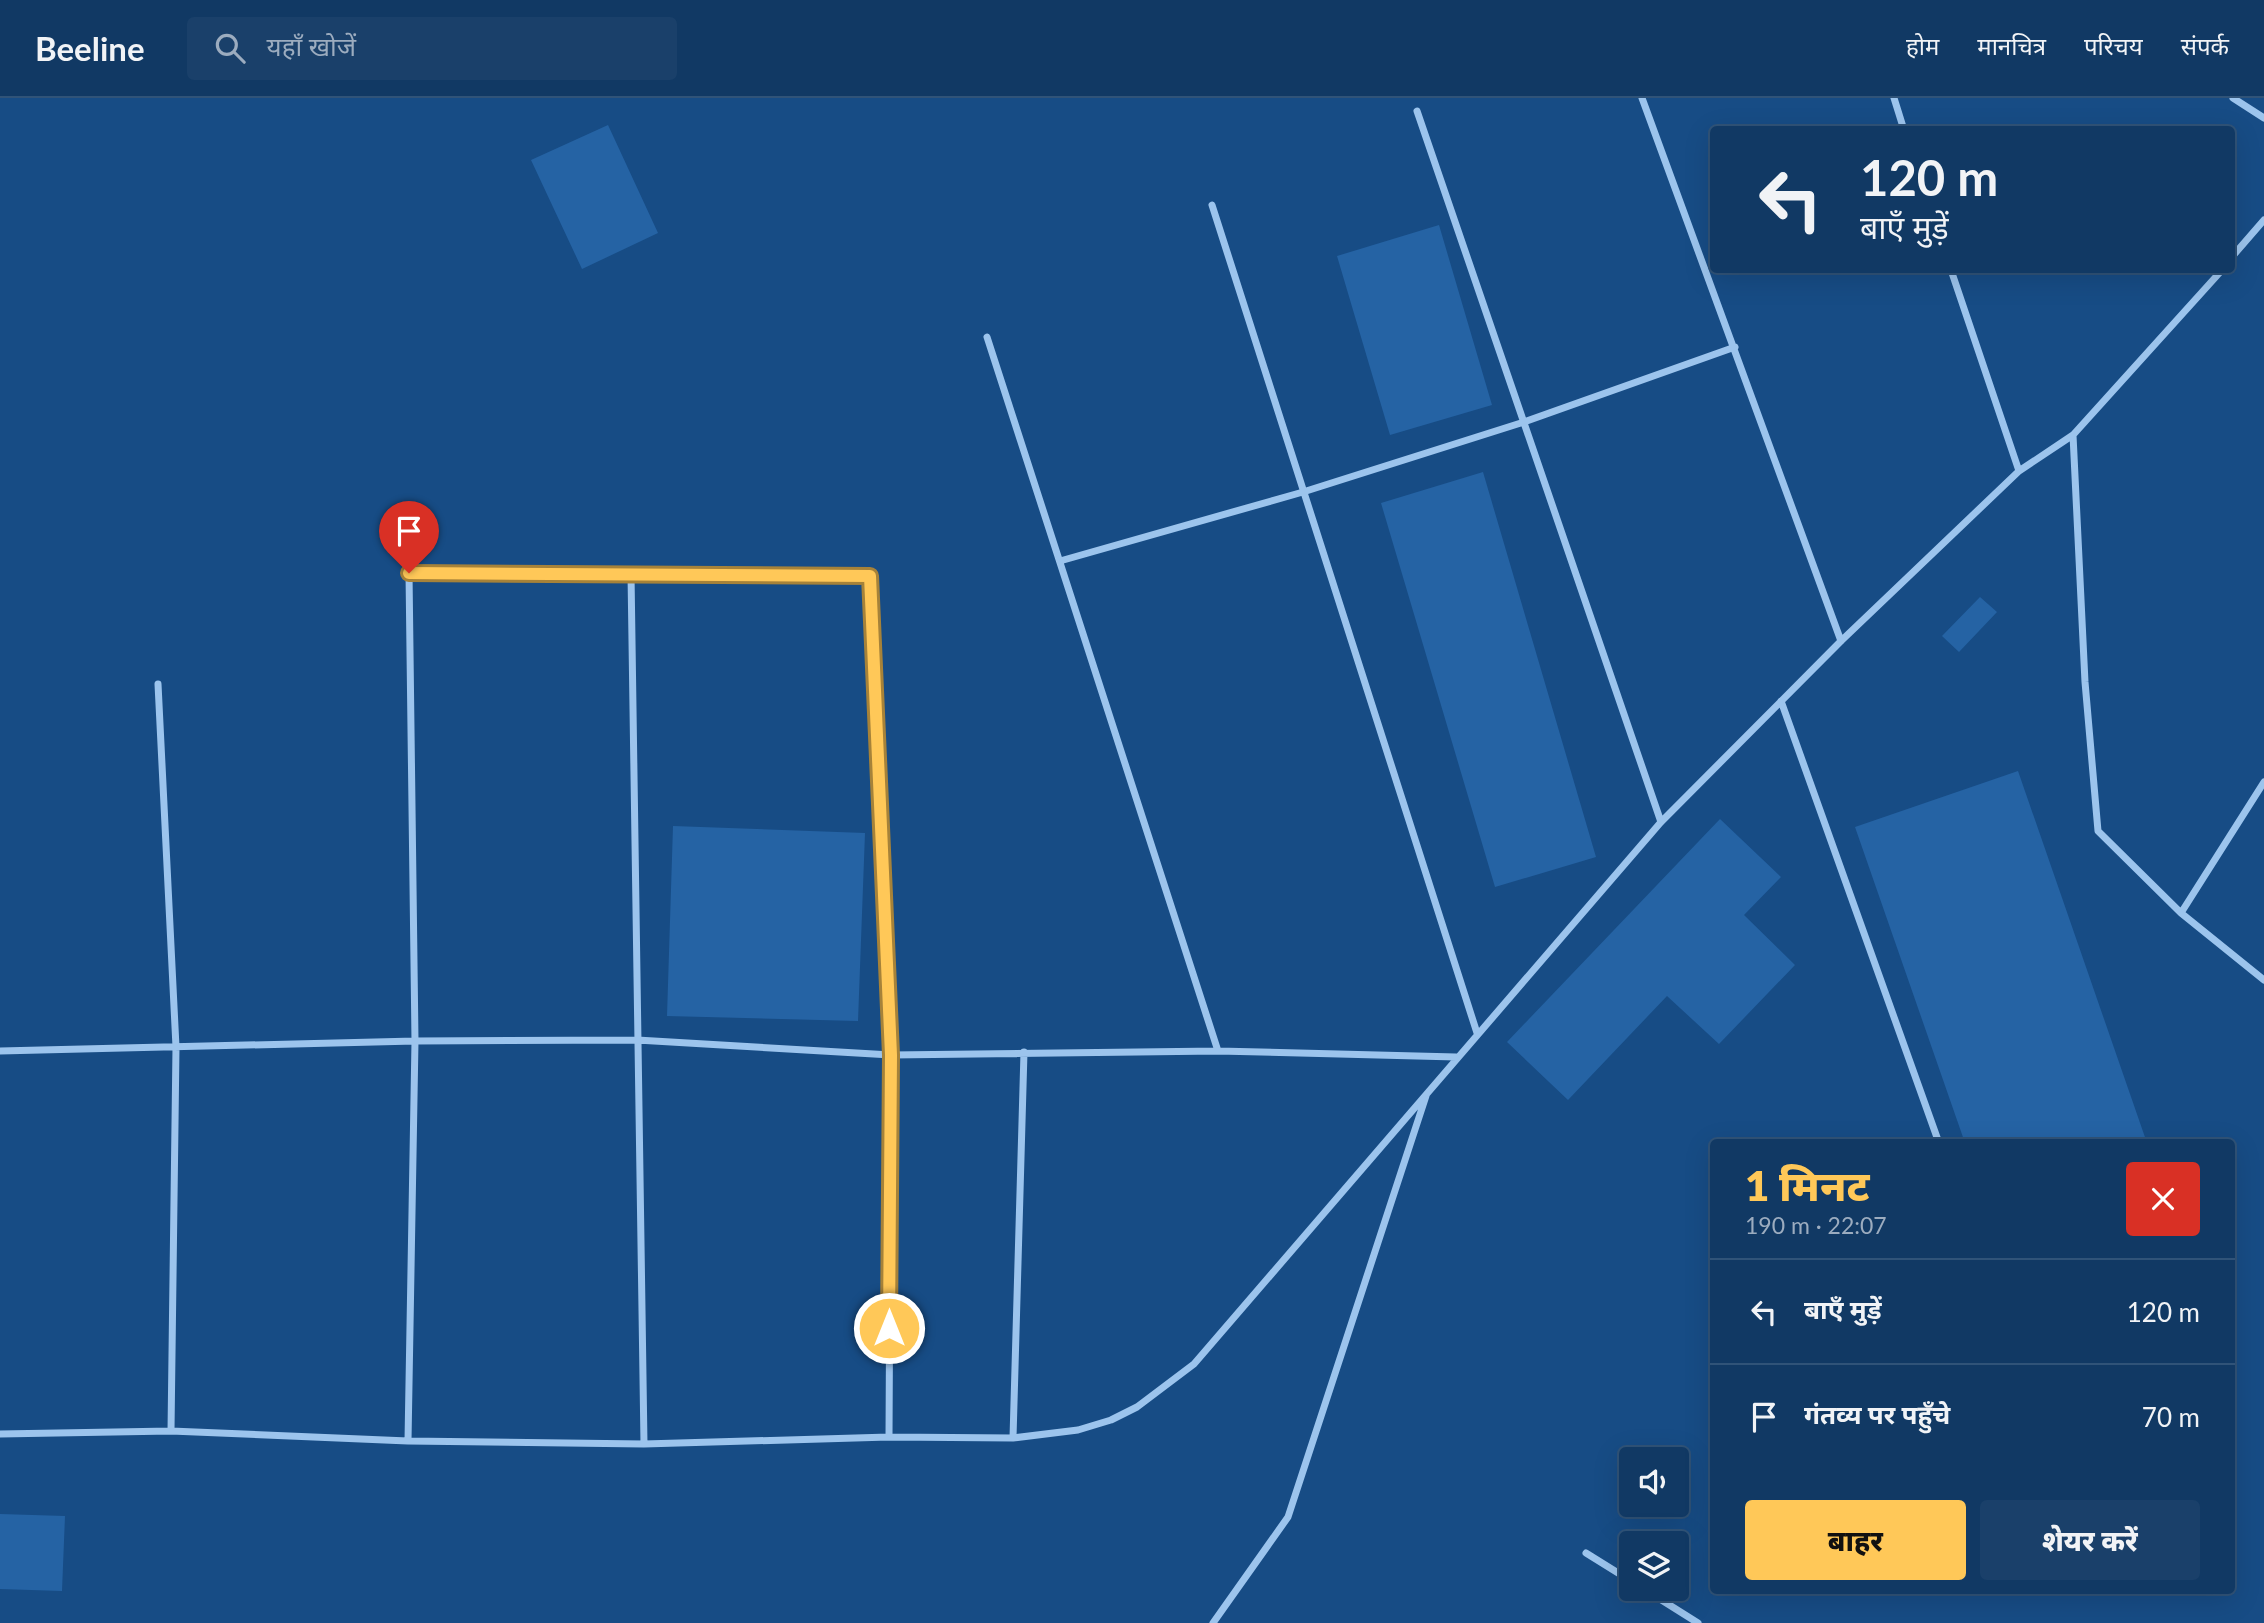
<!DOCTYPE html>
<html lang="hi">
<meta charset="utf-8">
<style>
:root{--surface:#113964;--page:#1a406a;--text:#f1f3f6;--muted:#9cacbf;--line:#305378;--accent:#ffc858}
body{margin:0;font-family:Lato,"Noto Sans Devanagari",sans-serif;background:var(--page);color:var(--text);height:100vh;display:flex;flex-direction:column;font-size:26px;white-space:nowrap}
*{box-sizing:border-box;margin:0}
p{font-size:23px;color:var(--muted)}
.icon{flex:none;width:38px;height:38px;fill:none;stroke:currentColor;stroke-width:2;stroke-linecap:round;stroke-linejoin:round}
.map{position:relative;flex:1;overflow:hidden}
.side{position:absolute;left:1710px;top:1041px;width:525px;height:455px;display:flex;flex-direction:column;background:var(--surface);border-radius:7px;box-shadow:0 7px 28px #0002,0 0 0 2px var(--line)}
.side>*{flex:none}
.top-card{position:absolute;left:1710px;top:28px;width:525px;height:147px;border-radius:7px;box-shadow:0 7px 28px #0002,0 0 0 2px var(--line);background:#113964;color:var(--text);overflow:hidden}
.fabs{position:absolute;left:1619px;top:1349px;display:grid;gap:14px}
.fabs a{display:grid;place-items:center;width:70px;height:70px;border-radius:7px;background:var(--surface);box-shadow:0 7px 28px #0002,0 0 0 2px var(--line);font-size:35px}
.pin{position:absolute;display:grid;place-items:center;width:60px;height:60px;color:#fff;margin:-72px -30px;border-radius:50% 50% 50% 0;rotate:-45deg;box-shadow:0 0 7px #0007}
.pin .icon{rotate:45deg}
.me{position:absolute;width:77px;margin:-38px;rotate:0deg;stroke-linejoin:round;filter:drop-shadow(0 0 5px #0008)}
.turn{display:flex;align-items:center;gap:24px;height:147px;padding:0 35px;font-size:32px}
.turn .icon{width:91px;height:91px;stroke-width:2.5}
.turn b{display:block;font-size:49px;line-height:60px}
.round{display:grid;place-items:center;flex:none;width:74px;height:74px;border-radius:7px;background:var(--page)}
.overview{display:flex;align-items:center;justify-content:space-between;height:119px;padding:0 35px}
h1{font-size:42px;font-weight:800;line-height:52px;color:var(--accent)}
.cta{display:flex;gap:14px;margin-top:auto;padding:14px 35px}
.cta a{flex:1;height:80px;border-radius:7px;background:var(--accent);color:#111;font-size:28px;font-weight:800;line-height:80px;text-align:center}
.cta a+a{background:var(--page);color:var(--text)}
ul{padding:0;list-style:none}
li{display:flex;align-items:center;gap:21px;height:105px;padding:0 35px;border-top:2px solid var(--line)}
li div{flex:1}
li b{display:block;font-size:26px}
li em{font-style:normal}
header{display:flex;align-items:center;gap:42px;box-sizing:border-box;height:98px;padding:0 35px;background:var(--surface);border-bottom:2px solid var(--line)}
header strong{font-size:33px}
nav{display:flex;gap:38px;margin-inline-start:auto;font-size:24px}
.search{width:490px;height:63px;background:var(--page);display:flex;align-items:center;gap:18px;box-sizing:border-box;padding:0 24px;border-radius:7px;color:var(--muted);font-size:26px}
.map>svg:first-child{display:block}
.building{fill:#2563a4}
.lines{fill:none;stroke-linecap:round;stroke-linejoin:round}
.street{stroke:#9cc4ed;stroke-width:7}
.route-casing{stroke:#a68239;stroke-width:18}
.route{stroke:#ffc858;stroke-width:12}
</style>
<header>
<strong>Beeline</strong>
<div class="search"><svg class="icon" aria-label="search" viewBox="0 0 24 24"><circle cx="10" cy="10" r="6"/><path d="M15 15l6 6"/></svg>यहाँ खोजें</div>
<nav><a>होम</a><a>मानचित्र</a><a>परिचय</a><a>संपर्क</a></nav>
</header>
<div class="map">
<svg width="2264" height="1525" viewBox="0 0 2264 1525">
<rect width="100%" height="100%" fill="#174c85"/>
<path class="building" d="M608,27L658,135L582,171L531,62Z
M1439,127L1492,307L1390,337L1337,158Z
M1483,374L1596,759L1495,789L1381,405Z
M1980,499L1997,514L1959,554L1942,538Z
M2018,673L2147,1045H1965L1855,729Z
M1720,721L1781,779L1744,817L1795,867L1719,946L1667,898L1568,1002L1507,944Z
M673,728L865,735L858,923L667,918Z
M0,1416L65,1418L62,1493L0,1491Z"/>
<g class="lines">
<path class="street" d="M1642,0L1841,543
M1894,0L1904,32
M2233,0L2264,20
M1417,13L1661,724
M1212,107L1477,935
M2231,160L2264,122
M1951,172L2019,373
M987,239L1218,953
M2073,337L2085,584L2098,733L2181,815L2264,882
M1060,463L1303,394L1524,324L1735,249
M631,476L644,1346
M158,586L176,949L171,1333
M1781,603L1939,1045
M2181,815L2264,684
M0,953L415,943L637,942L891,957L1218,953L1456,959
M0,1336L171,1333L408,1343L644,1346L889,1339L1013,1340L1078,1332L1111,1322L1137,1309L1194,1266L1661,724L1841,543L2019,373L2073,337L2222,172
M1013,1340L1024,954
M408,1343L415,943L409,475L870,478L891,957L889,1339
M1586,1455L1631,1483
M1644,1491L1698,1525
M1213,1525L1288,1419L1426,998"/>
</g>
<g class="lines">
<g class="route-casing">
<path id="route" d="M409,475L870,478L891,957L889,1230"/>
</g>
<use href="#route" class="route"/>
</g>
</svg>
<div class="fabs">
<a><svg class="icon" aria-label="sound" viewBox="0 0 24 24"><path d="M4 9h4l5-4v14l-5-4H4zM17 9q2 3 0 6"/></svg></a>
<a><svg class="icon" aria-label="layers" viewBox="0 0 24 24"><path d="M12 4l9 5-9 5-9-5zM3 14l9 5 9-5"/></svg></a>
</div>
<div class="pin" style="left:409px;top:475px;background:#d93025"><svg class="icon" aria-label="arrive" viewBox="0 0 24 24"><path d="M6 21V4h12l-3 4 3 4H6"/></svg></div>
<svg class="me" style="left:889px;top:1230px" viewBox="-20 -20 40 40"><circle r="17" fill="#ffc858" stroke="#fff" stroke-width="3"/><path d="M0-11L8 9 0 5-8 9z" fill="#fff"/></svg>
<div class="top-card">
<div class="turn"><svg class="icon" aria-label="left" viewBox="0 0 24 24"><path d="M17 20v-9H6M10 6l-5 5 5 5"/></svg><div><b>120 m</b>बाएँ मुड़ें</div></div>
</div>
<section class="side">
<div class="overview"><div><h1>1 मिनट</h1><p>190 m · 22:07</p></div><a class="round" style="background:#d93025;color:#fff"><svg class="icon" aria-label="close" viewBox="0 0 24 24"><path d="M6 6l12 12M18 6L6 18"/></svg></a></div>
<ul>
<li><svg class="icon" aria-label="left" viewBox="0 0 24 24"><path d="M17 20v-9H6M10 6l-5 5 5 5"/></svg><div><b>बाएँ मुड़ें</b></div><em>120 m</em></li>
<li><svg class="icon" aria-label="arrive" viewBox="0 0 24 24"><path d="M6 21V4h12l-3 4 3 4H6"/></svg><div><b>गंतव्य पर पहुँचे</b></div><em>70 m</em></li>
</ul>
<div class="cta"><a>बाहर</a><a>शेयर करें</a></div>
</section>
</div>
